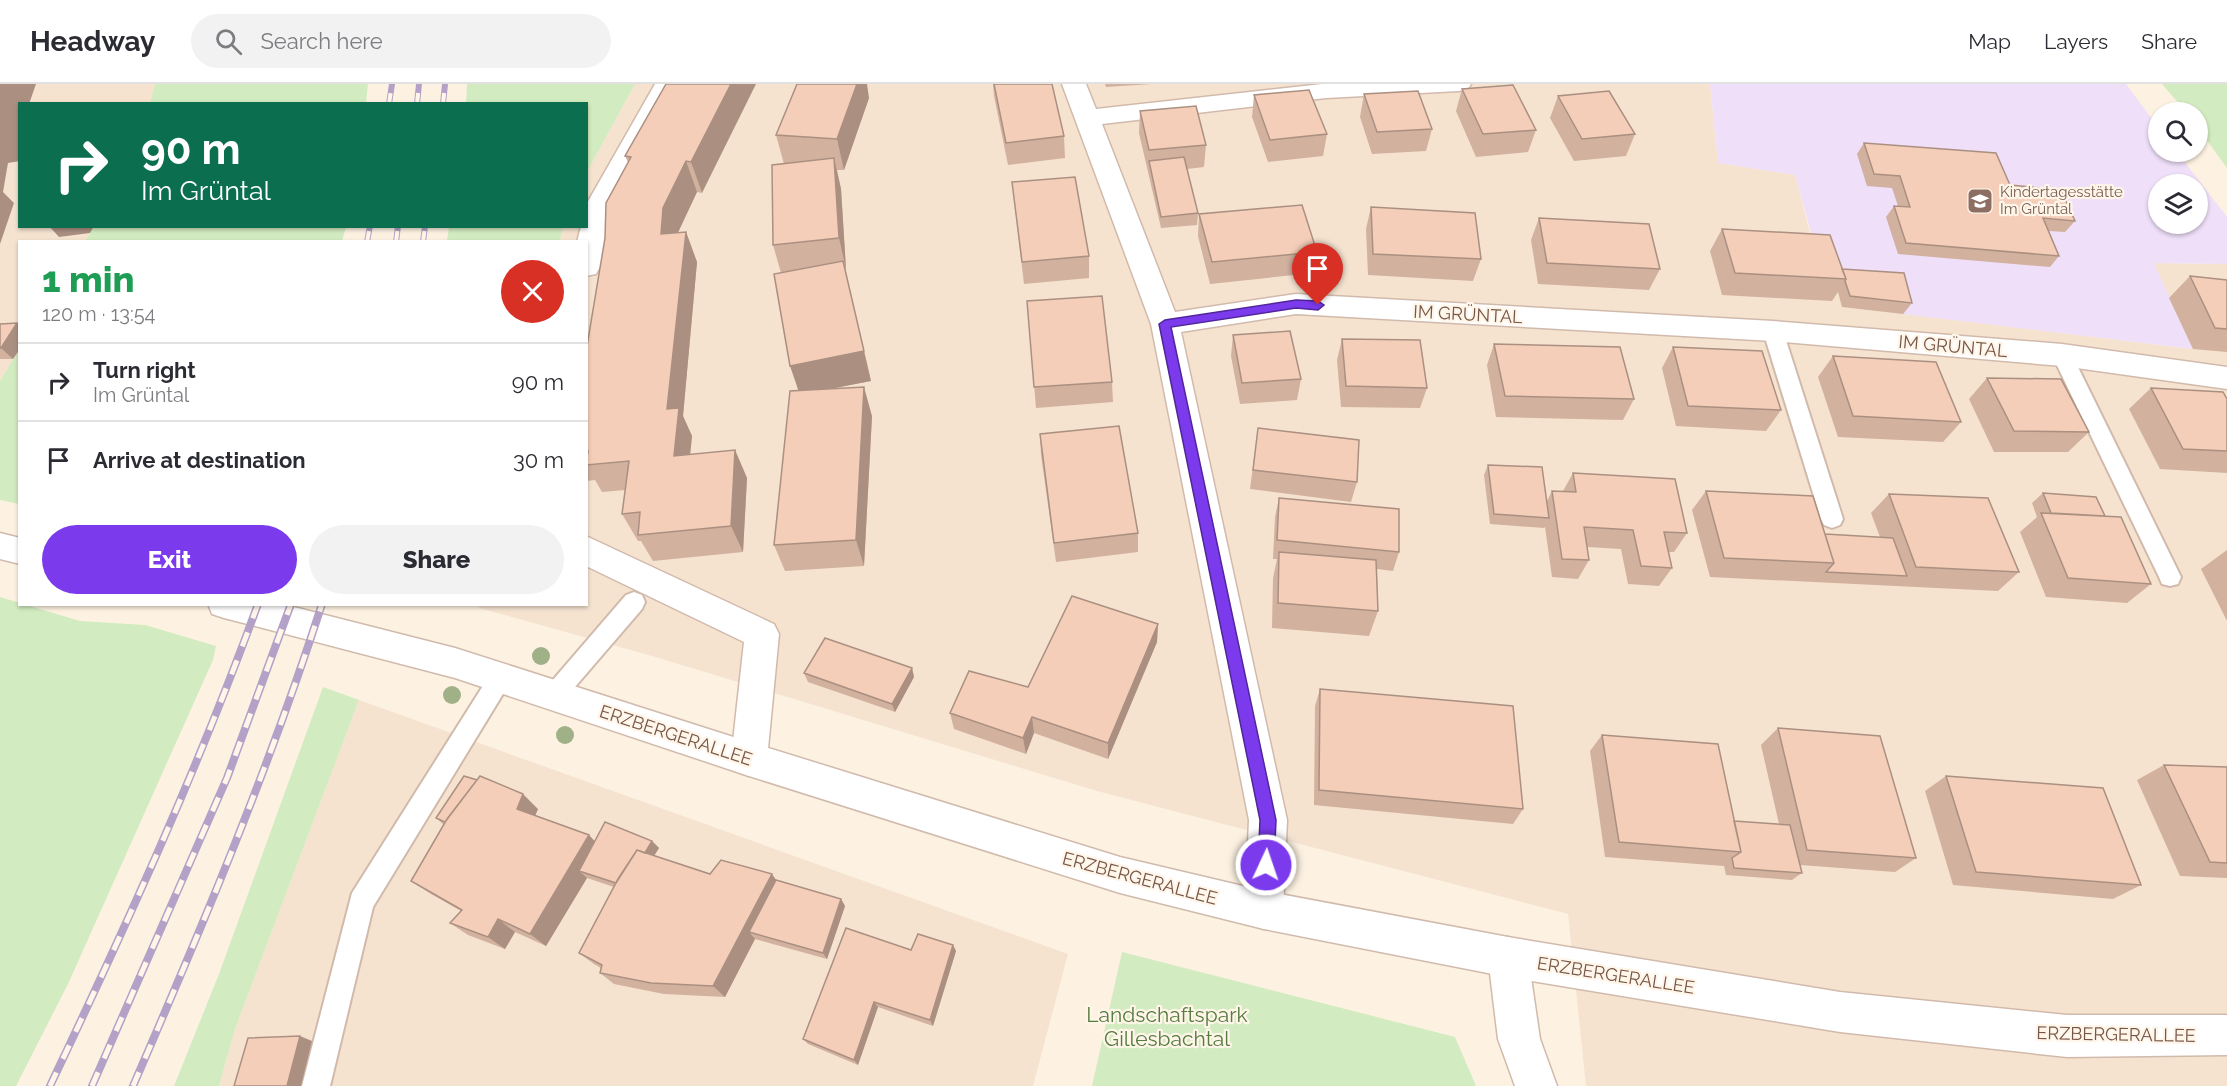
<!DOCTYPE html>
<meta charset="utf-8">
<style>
:root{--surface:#fff;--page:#f2f2f3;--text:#2b2b33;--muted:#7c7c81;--line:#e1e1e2;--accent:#7c3aed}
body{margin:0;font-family:Raleway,sans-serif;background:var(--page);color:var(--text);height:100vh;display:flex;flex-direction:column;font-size:22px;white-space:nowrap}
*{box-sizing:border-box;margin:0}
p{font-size:20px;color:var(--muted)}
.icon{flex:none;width:33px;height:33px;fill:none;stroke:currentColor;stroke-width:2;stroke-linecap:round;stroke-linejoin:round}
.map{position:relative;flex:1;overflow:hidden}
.side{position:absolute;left:18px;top:156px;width:570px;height:366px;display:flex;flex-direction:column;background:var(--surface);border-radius:0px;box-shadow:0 2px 4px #0004}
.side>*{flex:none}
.guide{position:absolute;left:18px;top:18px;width:570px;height:126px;border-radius:0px;box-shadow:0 2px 4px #0004;background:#0b6e4f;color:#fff;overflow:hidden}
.controls{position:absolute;left:2148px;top:18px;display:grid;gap:12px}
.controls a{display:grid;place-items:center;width:60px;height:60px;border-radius:50%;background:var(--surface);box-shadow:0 2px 4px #0004;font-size:30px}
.pin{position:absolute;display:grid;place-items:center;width:51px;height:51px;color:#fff;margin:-62px -26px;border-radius:50% 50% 50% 0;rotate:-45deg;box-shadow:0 0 6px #0007}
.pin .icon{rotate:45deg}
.me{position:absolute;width:66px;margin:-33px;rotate:3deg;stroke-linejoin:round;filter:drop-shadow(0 0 4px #0008)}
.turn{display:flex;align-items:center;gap:21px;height:126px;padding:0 24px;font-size:27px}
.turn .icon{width:78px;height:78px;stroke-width:2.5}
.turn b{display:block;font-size:42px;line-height:51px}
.round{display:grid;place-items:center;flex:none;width:63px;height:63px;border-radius:32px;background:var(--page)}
.head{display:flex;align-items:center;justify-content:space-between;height:102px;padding:0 24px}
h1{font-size:36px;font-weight:800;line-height:45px;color:#1e9e55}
.button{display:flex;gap:12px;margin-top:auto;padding:12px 24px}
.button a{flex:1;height:69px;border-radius:36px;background:var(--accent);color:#fff;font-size:24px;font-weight:800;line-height:69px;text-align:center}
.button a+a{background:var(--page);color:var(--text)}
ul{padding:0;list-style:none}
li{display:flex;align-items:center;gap:18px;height:78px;padding:0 24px;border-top:2px solid var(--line)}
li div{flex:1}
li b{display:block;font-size:22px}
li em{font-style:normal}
header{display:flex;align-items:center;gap:36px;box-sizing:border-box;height:84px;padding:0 30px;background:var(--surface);border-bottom:2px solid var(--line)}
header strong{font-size:28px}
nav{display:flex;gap:33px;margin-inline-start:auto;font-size:21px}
.search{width:420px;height:54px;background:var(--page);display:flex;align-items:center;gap:15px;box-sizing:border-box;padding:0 21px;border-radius:33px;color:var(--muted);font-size:22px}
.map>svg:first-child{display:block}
.residential{fill:#f5e3d0}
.education{fill:#efdff9;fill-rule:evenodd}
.green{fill:#d3ebc0}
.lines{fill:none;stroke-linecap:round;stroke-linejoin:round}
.service-casing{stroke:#d1baac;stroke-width:4}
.minor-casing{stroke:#d1baac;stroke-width:3}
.tertiary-casing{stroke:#d1baac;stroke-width:3}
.service{fill:#fff;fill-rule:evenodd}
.minor{fill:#fff;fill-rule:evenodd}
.tertiary{fill:#fff;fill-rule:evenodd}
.rail-far1-casing{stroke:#b4a1c7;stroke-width:6}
.rail-casing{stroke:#b4a1c7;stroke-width:8}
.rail-far1{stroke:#fff6e9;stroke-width:4;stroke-dasharray:11;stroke-linecap:butt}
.rail{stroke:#fff6e9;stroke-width:5;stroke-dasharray:15;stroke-linecap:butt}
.tree{fill:#a0b188}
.wall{fill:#d2b19f}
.shaded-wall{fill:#ab9082}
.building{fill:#f4ceb9;stroke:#ab9082;stroke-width:1.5}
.route{fill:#7c3aed;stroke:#51269a;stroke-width:1.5}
.labels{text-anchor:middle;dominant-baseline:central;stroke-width:4.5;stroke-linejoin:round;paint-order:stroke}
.far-education-label{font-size:15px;fill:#785e54;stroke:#fff6e9;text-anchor:start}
.street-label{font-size:18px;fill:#765648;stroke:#fff6e9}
.near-park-label{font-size:21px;fill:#547c3f;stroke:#fff6e9}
</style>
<header>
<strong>Headway</strong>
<div class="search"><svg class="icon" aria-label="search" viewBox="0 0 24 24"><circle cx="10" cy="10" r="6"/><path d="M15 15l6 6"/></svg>Search here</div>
<nav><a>Map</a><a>Layers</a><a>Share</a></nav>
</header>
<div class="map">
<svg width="2227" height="1002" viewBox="0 0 2227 1002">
<rect width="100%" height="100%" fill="#fdf2e2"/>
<path class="residential" d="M0,0H155L150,19L20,20V142L94,143L85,157L20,158L19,265L0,297Z
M635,0H1710L1718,79L1795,91L1816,172L1904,230L2192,265L2154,179L2227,180V1002H1586L1568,830L1097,707L652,572L479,524L480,520H586V158L560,157L563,143L586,142L587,88Z
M359,616L1068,870L1033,1002H219L235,945Z"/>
<path class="education" d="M1710,0H2126L2158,43V68H2177L2227,133V180L2154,179L2193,265L1903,230L1896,200L1824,196L1795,91L1718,79ZM2158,100H2198V140H2158Z"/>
<path class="green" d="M155,0H368L366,19H150Z
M467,0H635L587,88L586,20L466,19Z
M2162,0H2227V84L2198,44V28H2186Z
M94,143V142L346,143L342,157H85Z
M449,143V142L563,143L560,157H447Z
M19,265V420L0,416V297Z
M0,513L80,537L145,541L216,562L213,576L68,900L16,1002H0Z
M323,603L359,616L235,945L219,1002H174L219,890Z
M1122,868L1455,953L1476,1002H1092Z"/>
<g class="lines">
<g class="service-casing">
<path id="service" d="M1773,240L1780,242L1783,247L1843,435L1840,441L1832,444L1824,441L1821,435L1763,247L1766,242Z
M2062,264L2069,266L2072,271L2181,493L2178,500L2170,502L2162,500L2159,493L2052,271L2055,266Z
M634,508L642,511L645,518L642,525L562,618L554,622L546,618L542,611L546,604L626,511Z
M501,583L509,586L513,593L509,600L373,823L330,1002H302L352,809L493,586Z"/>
</g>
<g class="minor-casing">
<path id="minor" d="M655,0H679L610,126L600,183L596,190L586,192V158H577L581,142H586V121Z
M1062,0H1086L1096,25L1322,0H1471L1468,5L1459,7L1326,14L1102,40L1175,228L1296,210L1773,237L2062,260L2227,283V305L2062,282L1773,257L1296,230L1181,248L1287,736L1283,826L1278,840L1264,845L1250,840L1245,826L1249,736L1151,240Z
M586,452L774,540L779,550L767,675L762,687L749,692L736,687L731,675L744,558L586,482Z
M1508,853L1522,859L1528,873L1540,955L1557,1002H1515L1498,955L1488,873L1494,859Z"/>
</g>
<g class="tertiary-casing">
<path id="tertiary" d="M0,449L20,454V480L0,475Z
M208,520H282L455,564L749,658L1120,773L1264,807L1508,853L1840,908L2067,931H2227V971L2067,973L1840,948L1508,893L1264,845L1120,809L749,692L455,594L224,534L212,530Z"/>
</g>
<use href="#service" class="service"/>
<use href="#minor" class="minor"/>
<use href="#tertiary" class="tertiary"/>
<g class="rail-far1-casing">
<path id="rail-far1" d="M389,20L392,0
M417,20L419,0
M443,20L445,0
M367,158L370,142
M396,158L398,142
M423,158L425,142"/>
</g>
<g class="rail-casing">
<path id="rail" d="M50,1002C125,844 198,685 258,520
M92,1002L227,694L291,520
M133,1002C202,843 269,685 322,520"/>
</g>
<use href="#rail-far1" class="rail-far1"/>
<use href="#rail" class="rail"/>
</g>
<g class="tree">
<circle cx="541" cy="572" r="9"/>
<circle cx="452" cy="611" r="9"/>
<circle cx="565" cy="651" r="9"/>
</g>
<path class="wall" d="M666,0L702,109L697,108L678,148H686L697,178L683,332L692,352L690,371L735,366L747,394L743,468L653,477L641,457H638L622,430L625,406L602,408L595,396L586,397V268L628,78L625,72Z
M993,0H1052L1064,52L1065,74L1008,81L994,12Z
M1105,0H1152L1106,3Z
M1462,5L1536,46L1528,68L1476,73L1456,27Z
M1364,10L1432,45L1426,67L1372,70L1360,33Z
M1254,11L1327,50L1323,72L1268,78L1252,33Z
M1558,12L1635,50L1626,72L1574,77L1550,34Z
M869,14L844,86H837L841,105L846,185H845L871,297L832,304L872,332L864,482L785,487L774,461L798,306L781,189L773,161L784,80L776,51Z
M1140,27L1206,61L1204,83L1187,85L1198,129L1197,141L1161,144L1139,49Z
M1864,59L2010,101L2075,137L2065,148L2049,147L2059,172L2050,183L1898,170L1886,133L1894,122H1898L1892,104L1867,102L1857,70Z
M1012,98L1089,172V194L1024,200Z
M1371,123L1481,175L1473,197L1368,191L1366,145Z
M1199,130L1317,168L1313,189L1210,200L1198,152Z
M1539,134L1660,185L1649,206L1538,200L1531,156Z
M1722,145L1842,185L1912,219L1903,230L1842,223L1838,208L1832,217L1722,211L1710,167Z
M2190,192L2227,196V268L2193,265L2169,214Z
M1027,217L1112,298L1113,318L1036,324Z
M0,240L13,275H0Z
M1233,251L1301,295L1297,316L1240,320L1231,272Z
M1342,255L1427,304L1420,324L1341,323L1337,276Z
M1494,260L1634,315L1623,336L1496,333L1487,281Z
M1673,263L1781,326L1766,347L1676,342L1662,284Z
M1833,272L1961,338L1943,358L1838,353L1818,293Z
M1987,294L2089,348L2068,368H1994L1969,315Z
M2151,304L2227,315V389L2160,385L2129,325Z
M1258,344L1357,398L1351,418L1250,405Z
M1040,350L1138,449V468L1056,478L1041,371Z
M1488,381L1547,417L1552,407H1563L1573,389L1687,449L1674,468H1669L1672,484L1659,502L1628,500L1621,465L1587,463L1589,476L1578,495L1552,493L1545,443L1544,444L1490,440L1484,391Z
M1706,407L1825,450L1880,453L1871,429L1889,410L2019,488L1998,507L1710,493L1692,426Z
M2043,409L2105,432L2151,500L2127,519L2046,513L2020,448L2037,433L2032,419Z
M1279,414L1399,468L1393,487L1377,485L1378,527L1369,552L1272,544L1273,494L1277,475H1273L1275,433Z
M2227,466V537L2201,485Z
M1158,540L1157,558L1108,675L1034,649L1026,670L954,645L950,629L1028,603Z
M912,584L914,593L895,628L808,598L804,589Z
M1320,605L1523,725L1513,740L1314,721L1315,622Z
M1778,644L1916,774L1895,788L1800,781L1802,789L1792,796L1726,791L1724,782L1605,773L1590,667L1602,651L1734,737L1779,740L1761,661Z
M2164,681L2227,683V794L2180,792L2137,696Z
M1946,692L2141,801L2113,815L1953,801L1925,707Z
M538,725L535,732L595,757H652L659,764L654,772L710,790L776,797L841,815L845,822L827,875L755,855L725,913L664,910L614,900L600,889L601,884L594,880L579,869L614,803L587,794L546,862L515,848L505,865L468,851L450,839L461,827L431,810L411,797L444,741L436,734Z
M953,861L956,867L933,942L878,923L858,981L808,960L803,955Z"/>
<path class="shaded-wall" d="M0,0H36L29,20H20V77L8,79L3,108L14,119L0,160Z
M731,0H756L702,109L691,78Z
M857,0H867L869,14L844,86L837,55Z
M834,74L841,105L846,185L839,154Z
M686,77L697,108L675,155L661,150L663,124Z
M49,142H94L90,149L59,153Z
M686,148L697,178L683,332L692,352L687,400L674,372L667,325Z
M843,177L871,297L800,311L790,282Z
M17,239L20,241V265L13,275L1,264Z
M864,303L872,332L864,482L856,456Z
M735,366L747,394L743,468L731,442Z
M1158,540L1157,558L1108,675V659Z
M912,584L914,593L895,628L892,620Z
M1032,633L1034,649L1026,670L1023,654Z
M523,710L538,725L532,739L517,725Z
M589,751L603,766L579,787L587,794L546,862L530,850Z
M652,757L659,764L631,808L624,801Z
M772,790L781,803L749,848L755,855L725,913L713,902Z
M841,815L845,822L827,875L823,869Z
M498,835L515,848L505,865L488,853Z
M953,861L956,867L933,942L930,936Z
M874,918L878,923L858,981L854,976Z
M300,952L312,957L301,1002H287Z"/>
<path class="building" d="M666,0H731L691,78L686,77L663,124L661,150L686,148L667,325L679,324L674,372L735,366L731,442L638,451L640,428L622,430L629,377L586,381L588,367H586V268L605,154L606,119L631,73L625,72Z
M797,0H857L837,55L776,51Z
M994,0H1052L1064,52L1006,59Z
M1513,1L1536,46L1483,50L1462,5Z
M1309,6L1327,50L1270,56L1254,11Z
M1418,7L1432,45L1377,48L1364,10Z
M1609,7L1635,50L1582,55L1558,12Z
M1196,22L1206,61L1149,66L1140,27Z
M1864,59L1996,69L2010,101L2061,106L2075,137L2043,134L2059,172L1906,159L1894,122L1910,123L1900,92L1874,90Z
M1184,73L1198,129L1161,133L1149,77Z
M834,74L839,154L773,161L772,81Z
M1075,93L1089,172L1022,178L1012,98Z
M1302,121L1317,168L1212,178L1199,130Z
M1371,123L1475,129L1481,175L1373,170Z
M1539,134L1649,140L1660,185L1547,179Z
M1722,145L1830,151L1846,195L1735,189Z
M843,177L864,267L790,282L774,190Z
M1842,185L1904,189L1912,219L1850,212L1845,197L1846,195Z
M2190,192L2227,196V245L2215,244Z
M1102,212L1112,298L1034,303L1027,217Z
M17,239L1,264H0V240Z
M1290,247L1301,295L1242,299L1233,251Z
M1342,255L1420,256L1427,304L1346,302Z
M1494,260L1620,263L1634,315L1505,312Z
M1673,263L1762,267L1781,326L1688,322Z
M1833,272L1936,278L1961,338L1853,332Z
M1987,294L2061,295L2089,348L2014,347Z
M864,303L856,456L774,461L790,307Z
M2151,304L2223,308L2227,315V367L2183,365Z
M1119,342L1138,449L1054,459L1040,350Z
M1258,344L1359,356L1357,398L1253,386Z
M1488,381L1542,383L1549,434L1494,430Z
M1573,389L1675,395L1687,449L1664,448L1672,484L1641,482L1633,446L1584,443L1589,476L1562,475L1552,407L1576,408Z
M1706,407L1813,412L1834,479L1724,474Z
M2043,409L2096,413L2105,432L2051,429Z
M1889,410L1988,414L2019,488L1916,483Z
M1279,414L1399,425V468L1277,456Z
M2041,429L2121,433L2151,500L2068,494Z
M1825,450L1893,454L1907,492L1826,488L1834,479Z
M1279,468L1376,476L1378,527L1278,519Z
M1072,512L1158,540L1108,659L1032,633L1023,654L950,629L969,587L1028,603Z
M825,554L912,584L892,620L804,589Z
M1320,605L1513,622L1523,725L1319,706Z
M1778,644L1880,652L1916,774L1807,766Z
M1602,651L1718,660L1741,768L1619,758Z
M2164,681L2227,683V779L2210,778Z
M464,692L477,696L445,738L436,734Z
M480,692L523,710L517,725L589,751L530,850L498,835L488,853L450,839L462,826L411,797L447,735Z
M1946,692L2103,704L2141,801L1976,788Z
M1734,737L1790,741L1802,789L1734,784L1732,774L1741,768Z
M605,738L652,757L645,769L637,766L616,799L579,787Z
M637,766L710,790L721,776L772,790L713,902L651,899L600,889L602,881L579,869L618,795Z
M776,796L841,815L823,869L749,848Z
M846,844L911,866L918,850L953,861L930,936L874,918L854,976L803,955Z
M300,952L287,1002H234L248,954Z"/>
<path class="route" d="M1296,216L1318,217L1324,221L1318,226L1296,224L1171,243L1276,736L1274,781L1271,786L1266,788L1260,786L1258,781L1260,736L1159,240L1165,236Z"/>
<defs>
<g id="school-square" transform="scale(1.35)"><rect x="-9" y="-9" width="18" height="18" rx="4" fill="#8d6e63" stroke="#fff6e9"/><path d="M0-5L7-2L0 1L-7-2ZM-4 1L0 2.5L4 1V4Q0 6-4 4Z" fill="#fff"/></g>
</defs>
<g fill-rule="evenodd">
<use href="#school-square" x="1980" y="117"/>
</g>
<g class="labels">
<g class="far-education-label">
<text x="2000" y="108">Kindertagesstätte<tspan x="2000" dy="17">Im Grüntal</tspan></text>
</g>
<g class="street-label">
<text transform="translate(1468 230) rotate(3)">IM GRÜNTAL</text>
<text transform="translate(1953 262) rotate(5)">IM GRÜNTAL</text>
<text transform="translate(676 651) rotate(18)">ERZBERGERALLEE</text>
<text transform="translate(1140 794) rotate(15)">ERZBERGERALLEE</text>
<text transform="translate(1616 891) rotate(9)">ERZBERGERALLEE</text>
<text transform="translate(2116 950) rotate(1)">ERZBERGERALLEE</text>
</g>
<g class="near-park-label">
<text x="1167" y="930">Landschaftspark<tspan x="1167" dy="24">Gillesbachtal</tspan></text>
</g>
</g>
</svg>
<div class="controls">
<a><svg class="icon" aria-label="search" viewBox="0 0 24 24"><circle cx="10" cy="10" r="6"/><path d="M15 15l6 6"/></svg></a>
<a><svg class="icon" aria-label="layers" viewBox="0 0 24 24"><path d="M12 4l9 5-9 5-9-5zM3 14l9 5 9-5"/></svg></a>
</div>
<div class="pin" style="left:1318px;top:221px;background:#d93025"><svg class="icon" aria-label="arrive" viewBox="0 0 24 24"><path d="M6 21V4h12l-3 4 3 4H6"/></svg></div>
<svg class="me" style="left:1266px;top:781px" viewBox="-20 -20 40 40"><circle r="17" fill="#7c3aed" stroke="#fff" stroke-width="3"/><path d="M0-11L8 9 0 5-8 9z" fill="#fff"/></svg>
<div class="guide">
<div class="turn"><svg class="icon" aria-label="right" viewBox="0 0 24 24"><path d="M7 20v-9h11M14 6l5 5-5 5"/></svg><div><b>90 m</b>Im Grüntal</div></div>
</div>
<section class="side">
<div class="head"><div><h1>1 min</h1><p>120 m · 13:54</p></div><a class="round" style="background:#d93025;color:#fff"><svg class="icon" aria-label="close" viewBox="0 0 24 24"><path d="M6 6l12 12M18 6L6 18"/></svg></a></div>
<ul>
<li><svg class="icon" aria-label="right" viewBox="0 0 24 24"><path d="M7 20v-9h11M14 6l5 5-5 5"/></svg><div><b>Turn right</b><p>Im Grüntal</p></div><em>90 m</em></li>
<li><svg class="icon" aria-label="arrive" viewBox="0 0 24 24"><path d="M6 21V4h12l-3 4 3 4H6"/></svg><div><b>Arrive at destination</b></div><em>30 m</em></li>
</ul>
<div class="button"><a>Exit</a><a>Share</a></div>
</section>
</div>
